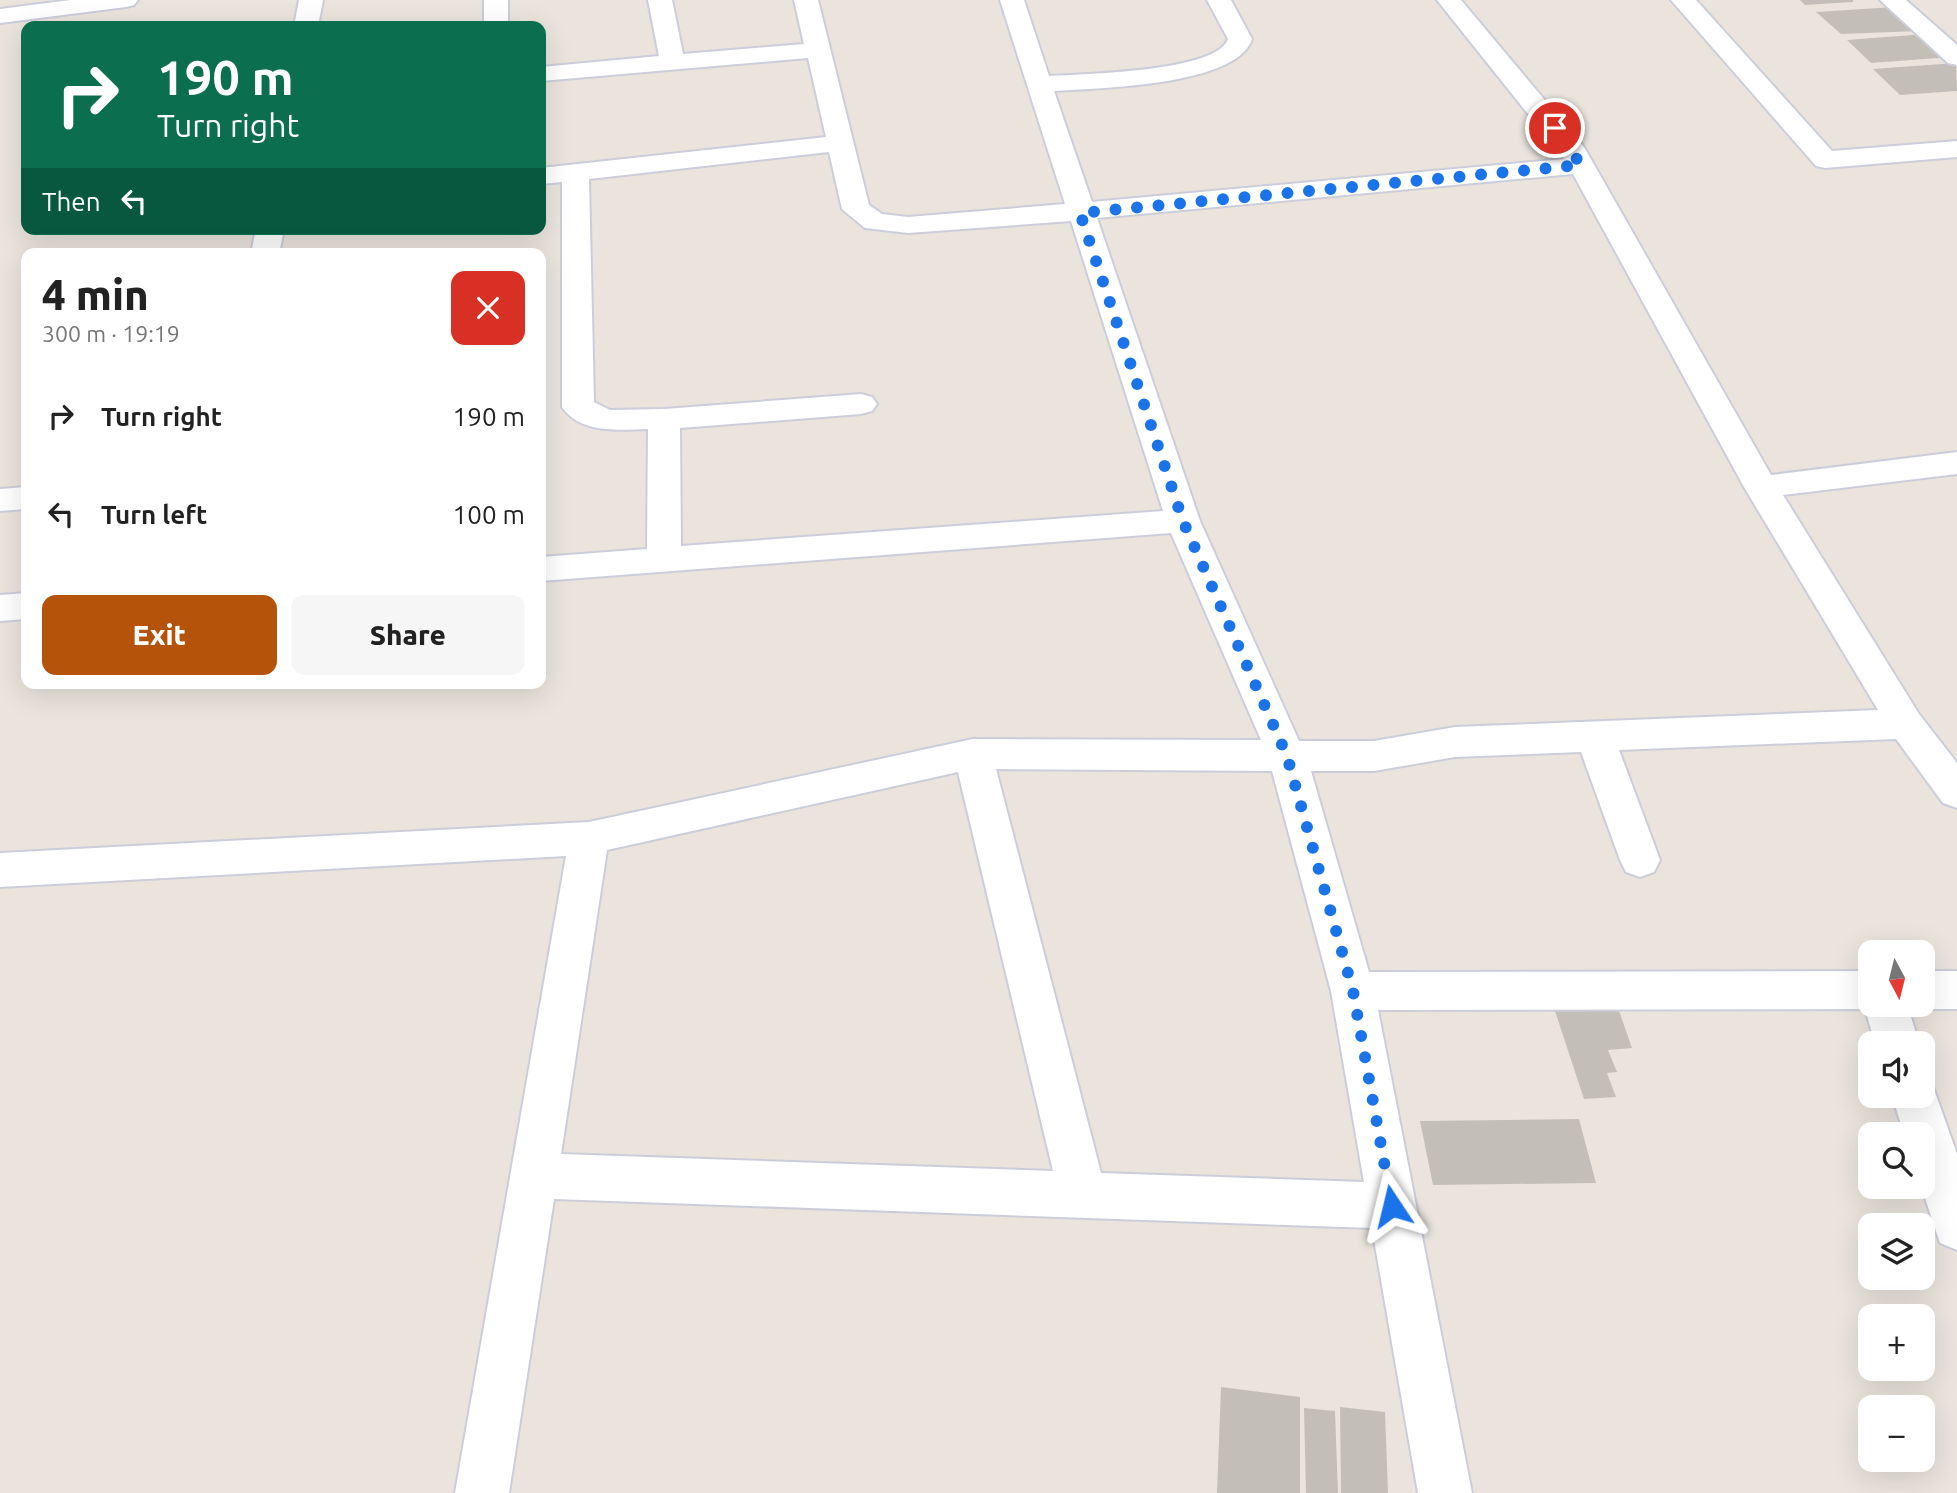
<!DOCTYPE html>
<meta charset="utf-8">
<style>
:root{--surface:#fff;--page:#f6f6f6;--text:#222;--muted:#767676;--accent:#b45309}
body{margin:0;font-family:Ubuntu,sans-serif;background:var(--page);color:var(--text);height:100vh;display:flex;flex-direction:column;font-size:26px;white-space:nowrap}
*{box-sizing:border-box;margin:0}
p{font-size:23px;color:var(--muted)}
.icon{flex:none;width:38px;height:38px;fill:none;stroke:currentColor;stroke-width:2;stroke-linecap:round;stroke-linejoin:round}
.map{position:relative;flex:1;overflow:hidden}
.sheet{position:absolute;left:21px;top:248px;width:525px;height:441px;display:flex;flex-direction:column;background:var(--surface);border-radius:14px;box-shadow:0 7px 28px #0002}
.sheet>*{flex:none}
.hud{position:absolute;left:21px;top:21px;width:525px;height:214px;border-radius:14px;box-shadow:0 7px 28px #0002;background:#0b6e4f;color:#fff;overflow:hidden}
.needle{width:46px;rotate:173deg}
.tools{position:absolute;left:1858px;top:940px;display:grid;gap:14px}
.tools a{display:grid;place-items:center;width:77px;height:77px;border-radius:14px;background:var(--surface);box-shadow:0 7px 28px #0002;font-size:35px}
.pin{position:absolute;display:grid;place-items:center;width:60px;height:60px;color:#fff;margin:-30px;border:4px solid #fff;border-radius:50%;box-shadow:0 2px 7px #0007}
.me{position:absolute;width:77px;margin:-38px;rotate:350deg;stroke-linejoin:round;filter:drop-shadow(0 0 5px #0008)}
.turn{display:flex;align-items:center;gap:24px;height:147px;padding:0 21px;font-size:32px}
.turn .icon{width:91px;height:91px;stroke-width:2.5}
.turn b{display:block;font-size:49px;line-height:60px}
.then{display:flex;align-items:center;height:66px;padding:0 21px;background:#0003;gap:14px;font-size:26px}
.round{display:grid;place-items:center;flex:none;width:74px;height:74px;border-radius:14px;background:var(--page)}
.overview{display:flex;align-items:center;justify-content:space-between;height:119px;padding:0 21px}
h1{font-size:42px;font-weight:800;line-height:52px}
.button{display:flex;gap:14px;margin-top:auto;padding:14px 21px}
.button a{flex:1;height:80px;border-radius:14px;background:var(--accent);color:#fff;font-size:28px;font-weight:800;line-height:80px;text-align:center}
.button a+a{background:var(--page);color:var(--text)}
ul{padding:0;list-style:none}
li{display:flex;align-items:center;gap:21px;height:98px;padding:0 21px}
li div{flex:1}
li b{display:block;font-size:26px}
li em{font-style:normal}
.map>svg:first-child{display:block}
.building{fill:#c3bfb8}
.lines{fill:none;stroke-linecap:round;stroke-linejoin:round}
.minor-casing{stroke:#cbceda;stroke-width:4}
.minor{fill:#fff;fill-rule:evenodd}
.route{stroke:#1a73e8;stroke-width:12;stroke-dasharray:0 21.6}
</style>
<div class="map">
<svg width="1957" height="1493" viewBox="0 0 1957 1493">
<rect width="100%" height="100%" fill="#eae4dd"/>
<path class="building" d="M1800,0H1853V2L1805,5Z
M1894,7L1919,31L1841,34L1816,12Z
M1926,34L1952,57L1871,63L1847,40Z
M1956,63L1957,91L1900,95L1873,69Z
M1616,1002L1632,1048L1608,1050L1617,1072L1607,1073L1616,1097L1584,1099L1553,1005Z
M1579,1119L1596,1183L1433,1185L1420,1121Z
M1221,1387L1300,1397V1493H1217Z
M1340,1407L1385,1412L1388,1493H1341Z
M1304,1408L1335,1411L1338,1493H1306Z"/>
<g class="lines">
<g class="minor-casing">
<path id="minor" d="M71,0H138L134,5L126,7L0,23V9Z
M299,0H323L318,26H294Z
M484,0H508V26H484Z
M648,0H672L683,54L804,44L794,0H818L869,205L882,214L908,217L1065,204L1000,0H1024L1049,76C1082,74 1217,72 1228,39L1207,0H1231L1252,39C1237,86 1098,88 1054,91L1092,202L1564,159L1437,0H1461L1584,147L1771,475L1957,452V474L1783,495L1919,714L1957,763V808L1943,803L1896,739L1619,750L1660,860L1654,872L1640,877L1626,872L1620,860L1581,752L1455,757L1374,771H1311L1369,972L1871,971V1004H1907L1919,1043H1875L1865,1009L1378,1010L1472,1493H1418L1372,1228L554,1199L509,1493H455L566,856L0,887V853L589,822L973,739L1261,740L1171,533L541,581V557L647,549L648,429C620,430 580,434 562,407V182L541,184V168L826,137L808,58L541,81V67L659,56ZM829,152L842,209L865,228L908,233L1071,221L1163,511L681,546L680,428L861,414L872,411L877,404L872,397L861,394L664,409L610,410L594,402L589,179ZM1573,174L1744,487L1878,710L1455,727L1374,741H1299L1200,521L1097,218ZM996,769L1272,771L1331,991L1364,1182L1101,1173ZM958,772L1053,1171L561,1154L607,850Z
M1671,0H1696L1832,151L1957,141V157L1825,168L1816,166Z
M1880,0H1906L1957,45V65L1948,63Z
M256,229H284L279,254H251Z
M26,487V509L0,511V489Z
M26,593V619L0,621V595Z
M1923,971H1957V1009H1923L1910,1004H1923Z
M1923,1078L1931,1081L1957,1154V1250L1940,1243L1921,1186H1923V1134H1904L1892,1096H1923Z"/>
</g>
<use href="#minor" class="minor"/>
</g>
<g class="lines">
<path class="route" d="M1392,1206L1353,991L1287,756L1183,521L1080,213L1581,165L1555,128"/>
</g>
</svg>
<div class="tools">
<a><svg class="needle" viewBox="-14 -14 28 28"><path d="M0-13l5 13h-10z" fill="#e53935"/><path d="M0 13l5-13h-10z" fill="#767676"/></svg></a>
<a><svg class="icon" aria-label="sound" viewBox="0 0 24 24"><path d="M4 9h4l5-4v14l-5-4H4zM17 9q2 3 0 6"/></svg></a>
<a><svg class="icon" aria-label="search" viewBox="0 0 24 24"><circle cx="10" cy="10" r="6"/><path d="M15 15l6 6"/></svg></a>
<a><svg class="icon" aria-label="layers" viewBox="0 0 24 24"><path d="M12 4l9 5-9 5-9-5zM3 14l9 5 9-5"/></svg></a>
<a>+</a>
<a>−</a>
</div>
<div class="pin" style="left:1555px;top:128px;background:#d93025"><svg class="icon" aria-label="arrive" viewBox="0 0 24 24"><path d="M6 21V4h12l-3 4 3 4H6"/></svg></div>
<svg class="me" style="left:1392px;top:1206px" viewBox="-20 -20 40 40"><path d="M0-17L14 15 0 8-14 15z" fill="#1a73e8" stroke="#fff" stroke-width="4"/></svg>
<div class="hud">
<div class="turn"><svg class="icon" aria-label="right" viewBox="0 0 24 24"><path d="M7 20v-9h11M14 6l5 5-5 5"/></svg><div><b>190 m</b>Turn right</div></div>
<div class="then">Then<svg class="icon" aria-label="left" viewBox="0 0 24 24"><path d="M17 20v-9H6M10 6l-5 5 5 5"/></svg></div>
</div>
<section class="sheet">
<div class="overview"><div><h1>4 min</h1><p>300 m · 19:19</p></div><a class="round" style="background:#d93025;color:#fff"><svg class="icon" aria-label="close" viewBox="0 0 24 24"><path d="M6 6l12 12M18 6L6 18"/></svg></a></div>
<ul>
<li><svg class="icon" aria-label="right" viewBox="0 0 24 24"><path d="M7 20v-9h11M14 6l5 5-5 5"/></svg><div><b>Turn right</b></div><em>190 m</em></li>
<li><svg class="icon" aria-label="left" viewBox="0 0 24 24"><path d="M17 20v-9H6M10 6l-5 5 5 5"/></svg><div><b>Turn left</b></div><em>100 m</em></li>
</ul>
<div class="button"><a>Exit</a><a>Share</a></div>
</section>
</div>
